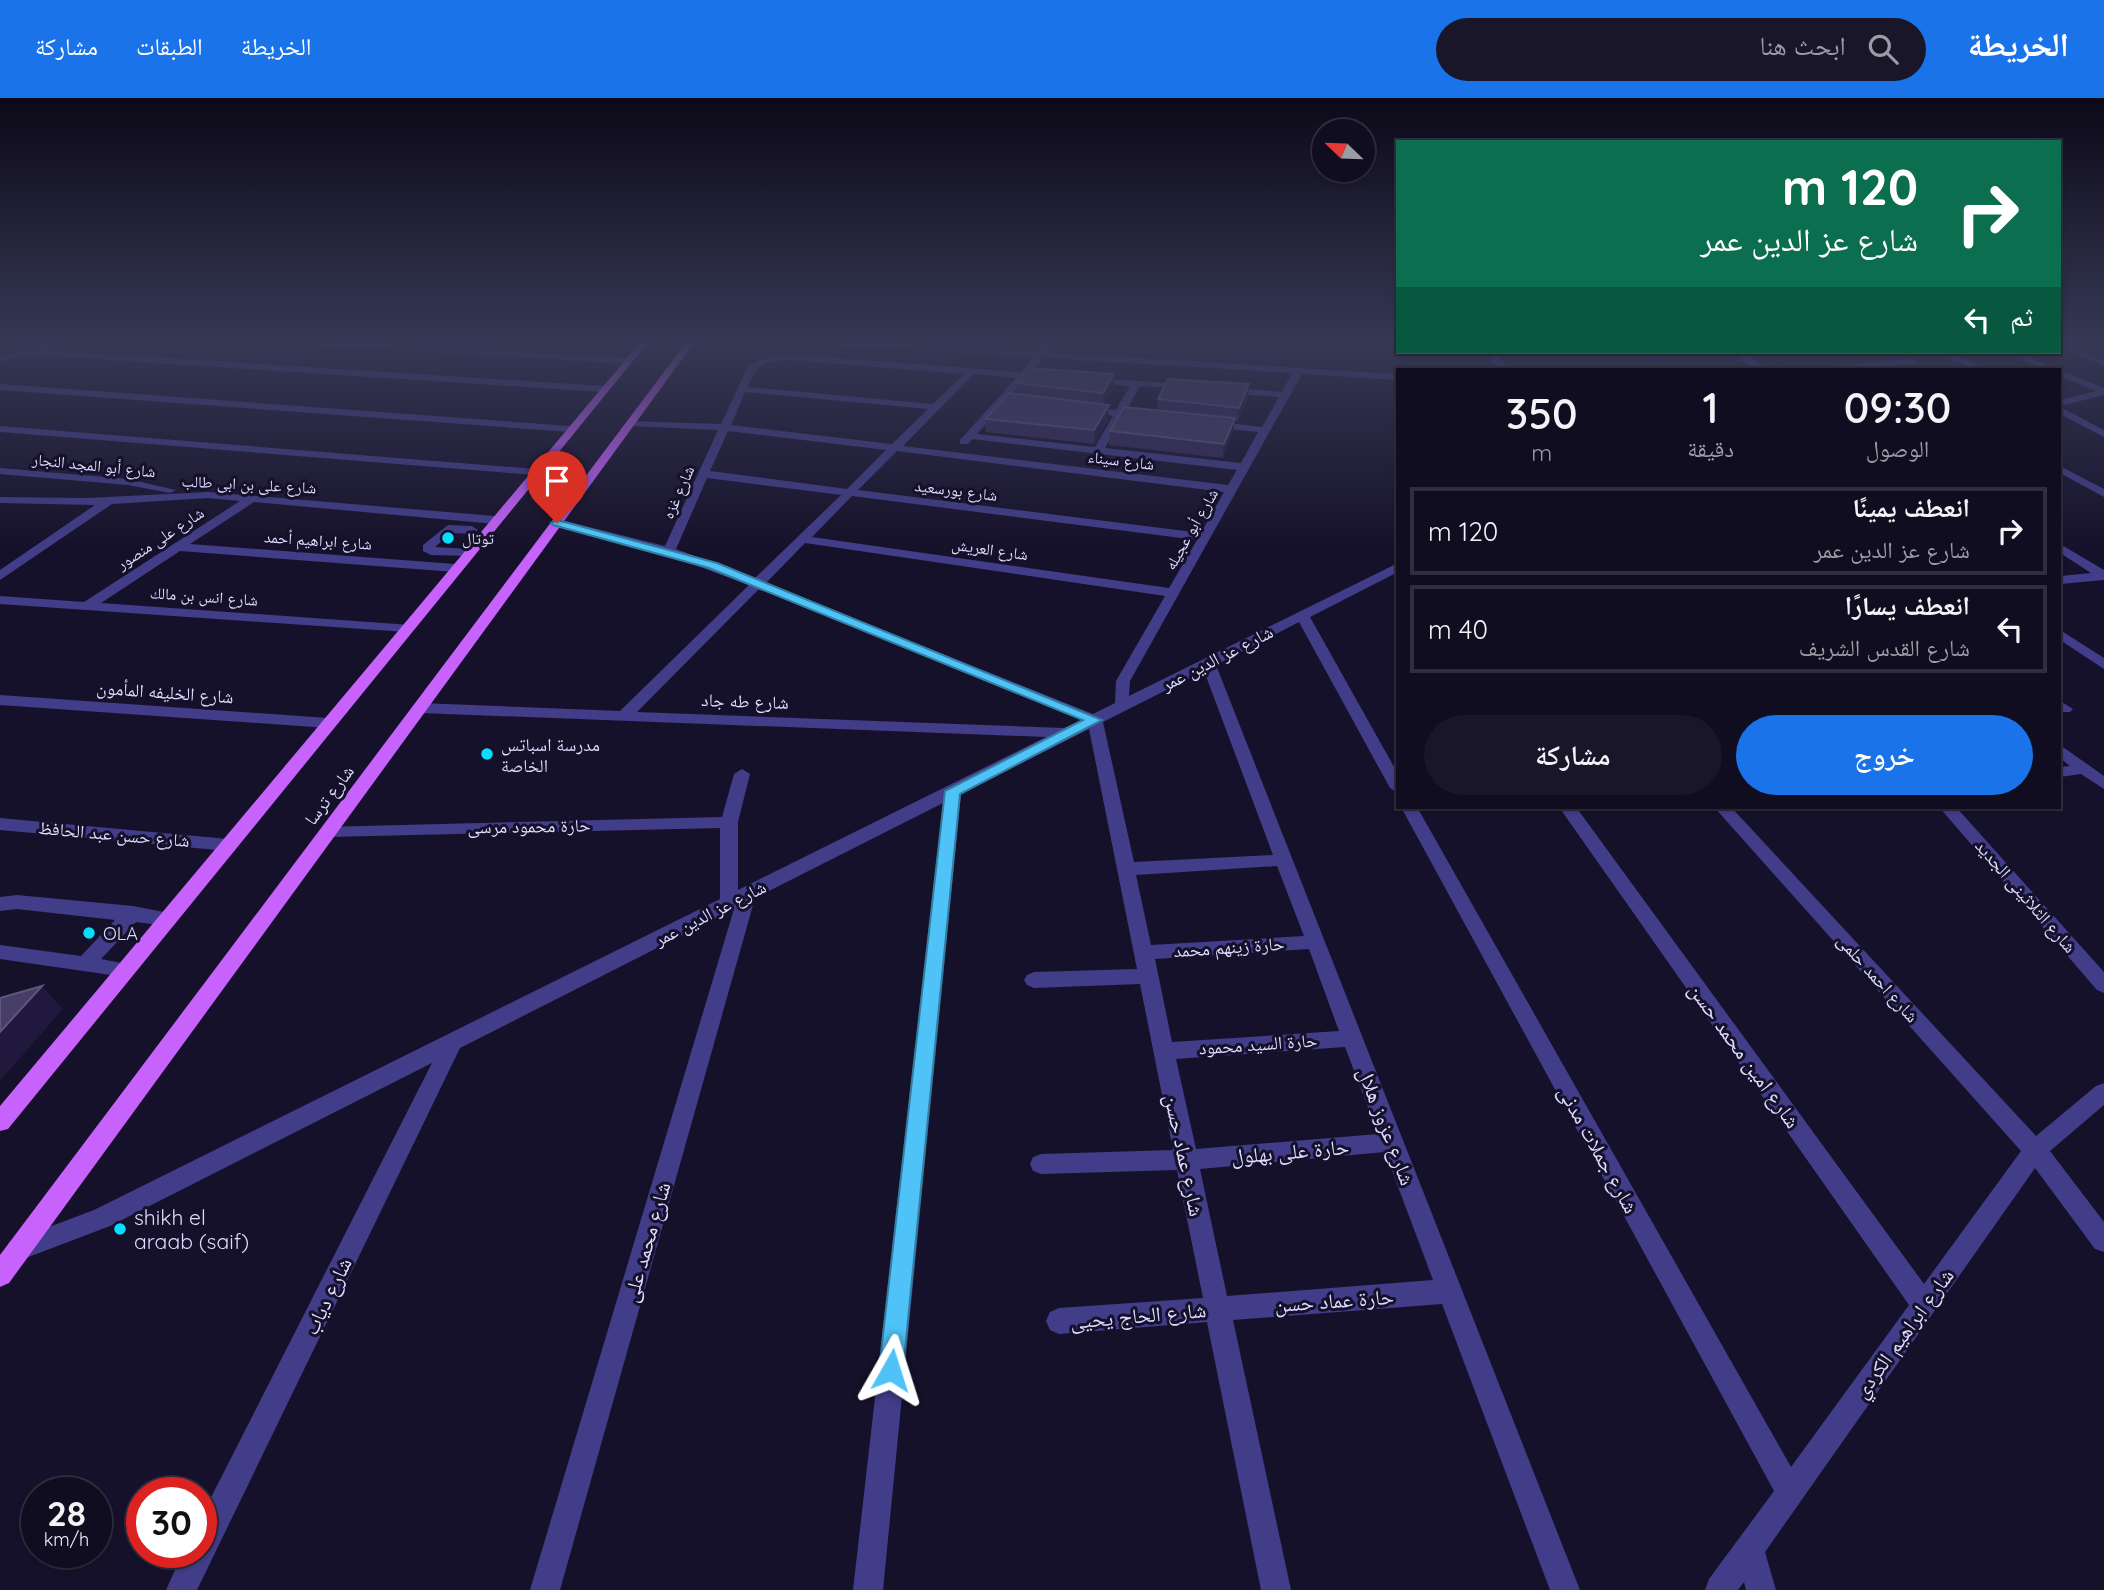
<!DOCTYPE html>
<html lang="ar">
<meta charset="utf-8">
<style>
:root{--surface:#100d20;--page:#191629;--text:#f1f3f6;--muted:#9c9ca5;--line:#302d3e;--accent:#1a73e8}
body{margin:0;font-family:Quicksand,"Noto Naskh Arabic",sans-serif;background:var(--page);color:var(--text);direction:rtl;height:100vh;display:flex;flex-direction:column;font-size:26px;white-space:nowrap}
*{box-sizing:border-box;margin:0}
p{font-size:23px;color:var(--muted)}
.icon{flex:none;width:38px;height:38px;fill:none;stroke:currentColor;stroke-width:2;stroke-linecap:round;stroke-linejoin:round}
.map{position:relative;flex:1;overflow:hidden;direction:ltr}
.side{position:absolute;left:1396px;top:270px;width:665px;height:441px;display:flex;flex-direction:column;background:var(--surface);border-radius:0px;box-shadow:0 2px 5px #0004,0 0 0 2px var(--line);direction:rtl}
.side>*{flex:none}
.banner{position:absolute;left:1396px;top:42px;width:665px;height:214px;border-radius:0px;box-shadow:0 2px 5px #0004,0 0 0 2px var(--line);direction:rtl;background:#0b6e4f;color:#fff;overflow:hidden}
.needle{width:46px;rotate:293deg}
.fabs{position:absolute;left:1312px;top:21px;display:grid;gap:14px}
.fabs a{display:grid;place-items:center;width:63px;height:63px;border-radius:50%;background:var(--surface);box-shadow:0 2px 5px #0004,0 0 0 2px var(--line);font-size:35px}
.speed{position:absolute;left:21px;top:1379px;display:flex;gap:14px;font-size:35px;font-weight:700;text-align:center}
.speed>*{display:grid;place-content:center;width:91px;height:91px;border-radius:50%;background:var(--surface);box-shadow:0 2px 5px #0004,0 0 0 2px var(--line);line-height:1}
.speed small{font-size:18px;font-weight:400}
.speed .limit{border:10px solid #d22;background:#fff;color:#111}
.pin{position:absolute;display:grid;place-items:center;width:60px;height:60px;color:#fff;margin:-72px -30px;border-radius:50% 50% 50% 0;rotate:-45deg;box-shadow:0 0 7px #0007}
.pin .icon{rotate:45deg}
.me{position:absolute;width:77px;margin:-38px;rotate:6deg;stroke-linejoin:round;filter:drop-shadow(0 0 5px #0008)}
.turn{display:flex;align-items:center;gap:24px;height:147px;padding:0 28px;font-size:32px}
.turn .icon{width:91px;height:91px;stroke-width:2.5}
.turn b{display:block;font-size:49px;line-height:60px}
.then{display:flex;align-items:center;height:66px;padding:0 28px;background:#0003;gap:14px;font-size:26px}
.eta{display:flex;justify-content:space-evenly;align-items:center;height:119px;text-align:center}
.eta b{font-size:42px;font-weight:600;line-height:49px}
.button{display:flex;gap:14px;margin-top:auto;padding:14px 28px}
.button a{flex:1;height:80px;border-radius:42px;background:var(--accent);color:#fff;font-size:28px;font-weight:600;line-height:80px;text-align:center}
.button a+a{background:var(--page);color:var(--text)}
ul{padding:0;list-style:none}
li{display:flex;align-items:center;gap:21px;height:88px;margin:0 14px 10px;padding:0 14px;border:4px solid var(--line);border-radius:0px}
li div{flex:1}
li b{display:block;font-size:26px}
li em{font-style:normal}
header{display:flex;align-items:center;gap:42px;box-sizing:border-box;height:98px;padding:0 35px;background:var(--accent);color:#fff}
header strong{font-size:33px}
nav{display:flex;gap:38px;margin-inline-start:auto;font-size:24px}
.search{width:490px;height:63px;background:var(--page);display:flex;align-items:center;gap:18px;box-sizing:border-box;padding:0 24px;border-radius:38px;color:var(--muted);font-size:26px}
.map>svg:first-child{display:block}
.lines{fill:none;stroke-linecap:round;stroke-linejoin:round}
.minor{fill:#413d88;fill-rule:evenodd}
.major{fill:#c762fd;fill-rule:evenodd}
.wall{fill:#342a57}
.shaded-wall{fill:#20183d}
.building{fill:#463d69;stroke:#5e5680;stroke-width:2}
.route{fill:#4fc3f7;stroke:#337fa1;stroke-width:2}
.poi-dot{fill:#08defc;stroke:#16112a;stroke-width:2.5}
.labels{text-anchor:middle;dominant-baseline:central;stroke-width:6;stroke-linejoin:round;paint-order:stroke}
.far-street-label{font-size:16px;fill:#dfdaff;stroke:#16112a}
.far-poi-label{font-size:16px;fill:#dfdaff;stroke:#16112a;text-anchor:start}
.street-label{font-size:18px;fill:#dfdaff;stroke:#16112a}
.poi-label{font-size:18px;fill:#dfdaff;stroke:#16112a;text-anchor:start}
.near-street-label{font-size:21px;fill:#dfdaff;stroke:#16112a}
.near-poi-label{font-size:21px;fill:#dfdaff;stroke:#16112a;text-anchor:start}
</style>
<header>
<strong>الخريطة</strong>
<div class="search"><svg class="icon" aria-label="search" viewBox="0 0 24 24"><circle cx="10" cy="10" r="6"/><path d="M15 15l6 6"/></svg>ابحث هنا</div>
<nav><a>الخريطة</a><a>الطبقات</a><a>مشاركة</a></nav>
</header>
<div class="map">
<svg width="2104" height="1492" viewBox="0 0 2104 1492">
<rect width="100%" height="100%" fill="#16112a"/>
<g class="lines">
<path class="minor" d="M68,242H82L46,252L604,288L609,291L604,294L29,257L0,264V258Z
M281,242H324L628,260L633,263L628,266L285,245Z
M798,242H840L1038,254L1039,242H1047V254L1398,276V282L1302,276L1130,583L1129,598L1398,465V474L1310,519L1398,676V695L1390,690L1299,524L1216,567L1580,1492H1550L1442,1206L1233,1222L1291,1492H1261L1207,1224L1059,1236L1050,1232L1046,1223L1050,1214L1059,1210L1203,1200L1177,1072L1041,1076L1033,1073L1030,1066L1033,1059L1041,1056L1173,1052L1140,886L1034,890L1027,887L1024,882L1027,877L1034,874L1137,871L1089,631L961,696L883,1492H853L943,705L755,800L560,1492H530L734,811L460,950L197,1492H166L183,1454H201V1419L432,965L110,1128L18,1163L9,1160L6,1152L9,1144L94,1112L720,801V730L329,739L320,733L323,729L722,719L734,676L742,671L750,676L738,724V792L1046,639L420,615L412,610L420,605L620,613L749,487L665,456L553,428L551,425L557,421L665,448L718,332L631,328L627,327V323L721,326L748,268L766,259L790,256L1021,274L1034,259L802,245ZM1044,260L1292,275L1282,294L1225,289L1220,292L1225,295L1279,299L1262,329L1213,323L1208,326L1213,329L1258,334L1241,365L1105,350L1122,319L1143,321L1148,318L1126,313L1140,288L1190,291V287L1187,286L1090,280L1088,282L1093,285L1130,288L1116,312L1088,309L1083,312L1113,318L1095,349L977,336L1026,280L1047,281V277L1030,275ZM790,262L964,276L933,306L748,289C758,264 764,264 790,262ZM974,276L1016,280L960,342V346H968L972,341L1237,372L1228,387L903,348ZM745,294L928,311L892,346L731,327ZM728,333L886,352L847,391L710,373ZM897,353L1224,394L1201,435L858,392ZM707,380L841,397L755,480L676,451ZM852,398L1197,442L1169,490L812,439ZM805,445L1165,498L1116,583L1115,605L1093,616L766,485ZM759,491L1081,622L1064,630L637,614ZM1204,573L1273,757L1134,764L1103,624ZM1277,768L1304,838L1151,847L1136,777ZM1309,851L1339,933L1172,944L1155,861ZM1345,949L1378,1036L1196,1051L1176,961ZM1385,1054L1433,1182L1227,1198L1200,1071Z
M2060,244L2104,262V268L2060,250Z
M1486,254H1495L1509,271H1499Z
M1545,254H1671L1674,256L1669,259L1550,257Z
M1731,254H1742L1766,271H1755Z
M1937,254H1949L1986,271H1974Z
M2004,254H2017L2057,271H2044Z
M1911,261L1916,264L1914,266L1864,271H1832L1837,268Z
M2060,272L2104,290V297L2060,308V302L2096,293L2060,278Z
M0,286L570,328L575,331L570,334L0,292Z
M2060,309L2104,332V339L2060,316Z
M0,328L535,371L541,374L535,377L0,334Z
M2060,368L2104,391V399L2060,375Z
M0,370L128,381L176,392L170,395L128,387L0,376Z
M208,394L495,418L501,422L495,426L254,404L190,446L455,466L461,470L455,474L180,453L101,505L411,527L413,530L406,534L0,506V498L84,504L240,403L208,400L112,406L0,482V472L95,407L0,405V399L87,400Z
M448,427L472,428L478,432L472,436L451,435L435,449L468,451L472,452V458L431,457L423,453V447Z
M2060,446L2104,472V482L2060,486V478L2091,475L2060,455Z
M2060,532L2104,560V571L2060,542Z
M0,597L328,620L336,625L328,630L0,607Z
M2060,603L2073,611L2070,614H2060Z
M2060,647L2104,678V691L2081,676L2060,679V669L2070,668L2060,660Z
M1401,709H1417L1791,1369L1909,1207L1559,709H1576L1924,1186L2021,1053L1714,709H1731L2036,1038L2096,988L2104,985V1007L2050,1053L2104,1124V1154L2095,1151L2035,1070L1765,1454L1776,1492H1746L1744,1484L1738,1492H1705L1709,1481L1774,1393Z
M1939,709H1956L2104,874V895L2097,892Z
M0,720L228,741L237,747L228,753L0,732Z
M17,797L133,808L174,816L176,821L174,826L167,828L136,824L101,861L132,867L135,872L132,877L125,879L0,861V847L81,858L115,822L17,811L0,813V799Z"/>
<path class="major" d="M642,242H650L8,1031L0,1033V1008Z
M688,242H696L9,1185L0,1189V1157Z"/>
</g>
<path class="wall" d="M1016,285L1114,289L1104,306L1108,321L1094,346L986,334L985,321L1017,296Z
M1249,286L1248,299L1238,324L1235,323L1233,334L1223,360L1109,347L1110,333L1157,312L1158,301Z"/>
<path class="shaded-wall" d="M1114,276V289L1103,308V295Z
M1249,286L1248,299L1238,324L1239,310Z
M1109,307L1108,321L1094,346V332Z
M1235,320L1233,334L1223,360L1224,346Z
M42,888L63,911L0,983V934Z"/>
<path class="building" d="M1028,270L1114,276L1103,295L1016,285Z
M1168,281L1249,286L1239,310L1158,301Z
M1009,295L1109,307L1094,332L985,321Z
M1124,309L1235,320L1224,346L1110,333Z
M42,888L0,934V900Z"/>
<linearGradient id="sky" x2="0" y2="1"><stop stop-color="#0c0917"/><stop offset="0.54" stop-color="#363855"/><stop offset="1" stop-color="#363855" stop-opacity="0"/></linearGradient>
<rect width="2104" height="451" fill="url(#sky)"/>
<path class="route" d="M557,422L717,465L1102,622L960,696L903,1272L900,1280L891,1284L883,1280L879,1272L945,693L1083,622L709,470L553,427L551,425Z"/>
<g class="poi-dot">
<circle cx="448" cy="440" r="7"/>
<circle cx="487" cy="656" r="7"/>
<circle cx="89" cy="835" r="7"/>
<circle cx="120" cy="1131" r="7"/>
</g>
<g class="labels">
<g class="far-street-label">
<text transform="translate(1121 362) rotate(7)">شارع سيناء</text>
<text transform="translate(94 367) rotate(6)">شارع أبو المجد النجار</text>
<text transform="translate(249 386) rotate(3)">شارع على بن ابى طالب</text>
<text transform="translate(956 392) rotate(7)">شارع بورسعيد</text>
<text transform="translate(678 394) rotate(-66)">شارع غزه</text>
<text transform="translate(1191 431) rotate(-60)">شارع أبو عجيله</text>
<text transform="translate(160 440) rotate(-33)">شارع على منصور</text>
<text transform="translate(318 442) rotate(4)">شارع ابراهيم أحمد</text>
<text transform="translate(990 451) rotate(8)">شارع العريش</text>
<text transform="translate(204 498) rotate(4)">شارع انس بن مالك</text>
</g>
<g class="far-poi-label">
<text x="462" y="440">توتال</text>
</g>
<g class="street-label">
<text transform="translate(1217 560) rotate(-27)">شارع عز الدين عمر</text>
<text transform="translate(165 594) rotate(4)">شارع الخليفه المأمون</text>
<text transform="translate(745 603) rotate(2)">شارع طه جاد</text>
<text transform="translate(329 697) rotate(-53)">شارع ترسا</text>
<text transform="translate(529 728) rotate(-1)">حارة محمود مرسى</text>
<text transform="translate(114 736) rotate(5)">شارع حسن عبد الحافظ</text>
<text transform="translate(2026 798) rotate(49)">شارع الثلاثينى الجديد</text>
<text transform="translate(710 815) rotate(-27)">شارع عز الدين عمر</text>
<text transform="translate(1229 849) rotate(-4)">حارة زينهم محمد</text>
<text transform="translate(1878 880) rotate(48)">شارع احمد حلمى</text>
<text transform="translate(1258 946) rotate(-4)">حارة السيد محمود</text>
</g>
<g class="poi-label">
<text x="501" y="646">مدرسة اسباتس<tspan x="501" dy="21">الخاصة</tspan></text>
<text x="103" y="835">OLA</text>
</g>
<g class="near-street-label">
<text transform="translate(1745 957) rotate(54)">شارع امين محمد حسن</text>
<text transform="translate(1387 1028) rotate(69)">شارع عزوز هلال</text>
<text transform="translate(1599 1051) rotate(61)">شارع جملات مدنى</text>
<text transform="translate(1290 1053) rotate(-5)">حارة على بهلول</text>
<text transform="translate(1185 1057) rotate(78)">شارع عماد حسن</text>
<text transform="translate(646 1144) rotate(-74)">شارع محمد على</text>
<text transform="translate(327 1198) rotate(-64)">شارع دياب</text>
<text transform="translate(1334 1202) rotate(-4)">حارة عماد حسن</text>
<text transform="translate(1138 1217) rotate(-5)">شارع الحاج يحيى</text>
<text transform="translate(1903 1235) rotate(-54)">شارع ابراهيم الكردي</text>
</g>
<g class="near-poi-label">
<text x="134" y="1119">shikh el<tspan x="134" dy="24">araab (saif)</tspan></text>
</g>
</g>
</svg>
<div class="fabs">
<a><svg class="needle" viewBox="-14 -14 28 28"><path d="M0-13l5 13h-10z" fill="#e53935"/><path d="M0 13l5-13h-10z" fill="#9c9ca5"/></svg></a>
</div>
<div class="speed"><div>28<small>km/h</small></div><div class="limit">30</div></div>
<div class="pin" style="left:557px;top:425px;background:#d93025"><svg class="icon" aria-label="arrive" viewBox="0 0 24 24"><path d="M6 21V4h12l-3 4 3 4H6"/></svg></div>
<svg class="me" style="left:891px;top:1272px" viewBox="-20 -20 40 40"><path d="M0-17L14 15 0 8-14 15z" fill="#4fc3f7" stroke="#fff" stroke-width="4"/></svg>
<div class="banner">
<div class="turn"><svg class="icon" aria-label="right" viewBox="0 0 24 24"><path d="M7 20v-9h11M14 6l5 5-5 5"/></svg><div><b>120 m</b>شارع عز الدين عمر</div></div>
<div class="then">ثم<svg class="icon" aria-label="left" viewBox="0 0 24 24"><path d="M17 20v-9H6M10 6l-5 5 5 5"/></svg></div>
</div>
<section class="side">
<div class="eta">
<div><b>09:30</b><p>الوصول</p></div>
<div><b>1</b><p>دقيقة</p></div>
<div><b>350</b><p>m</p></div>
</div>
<ul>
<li><svg class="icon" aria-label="right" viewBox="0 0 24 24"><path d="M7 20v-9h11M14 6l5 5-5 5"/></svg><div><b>انعطف يمينًا</b><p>شارع عز الدين عمر</p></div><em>120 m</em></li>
<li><svg class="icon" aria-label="left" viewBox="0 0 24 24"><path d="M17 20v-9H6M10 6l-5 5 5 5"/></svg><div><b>انعطف يسارًا</b><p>شارع القدس الشريف</p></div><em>40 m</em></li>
</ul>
<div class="button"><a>خروج</a><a>مشاركة</a></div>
</section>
</div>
